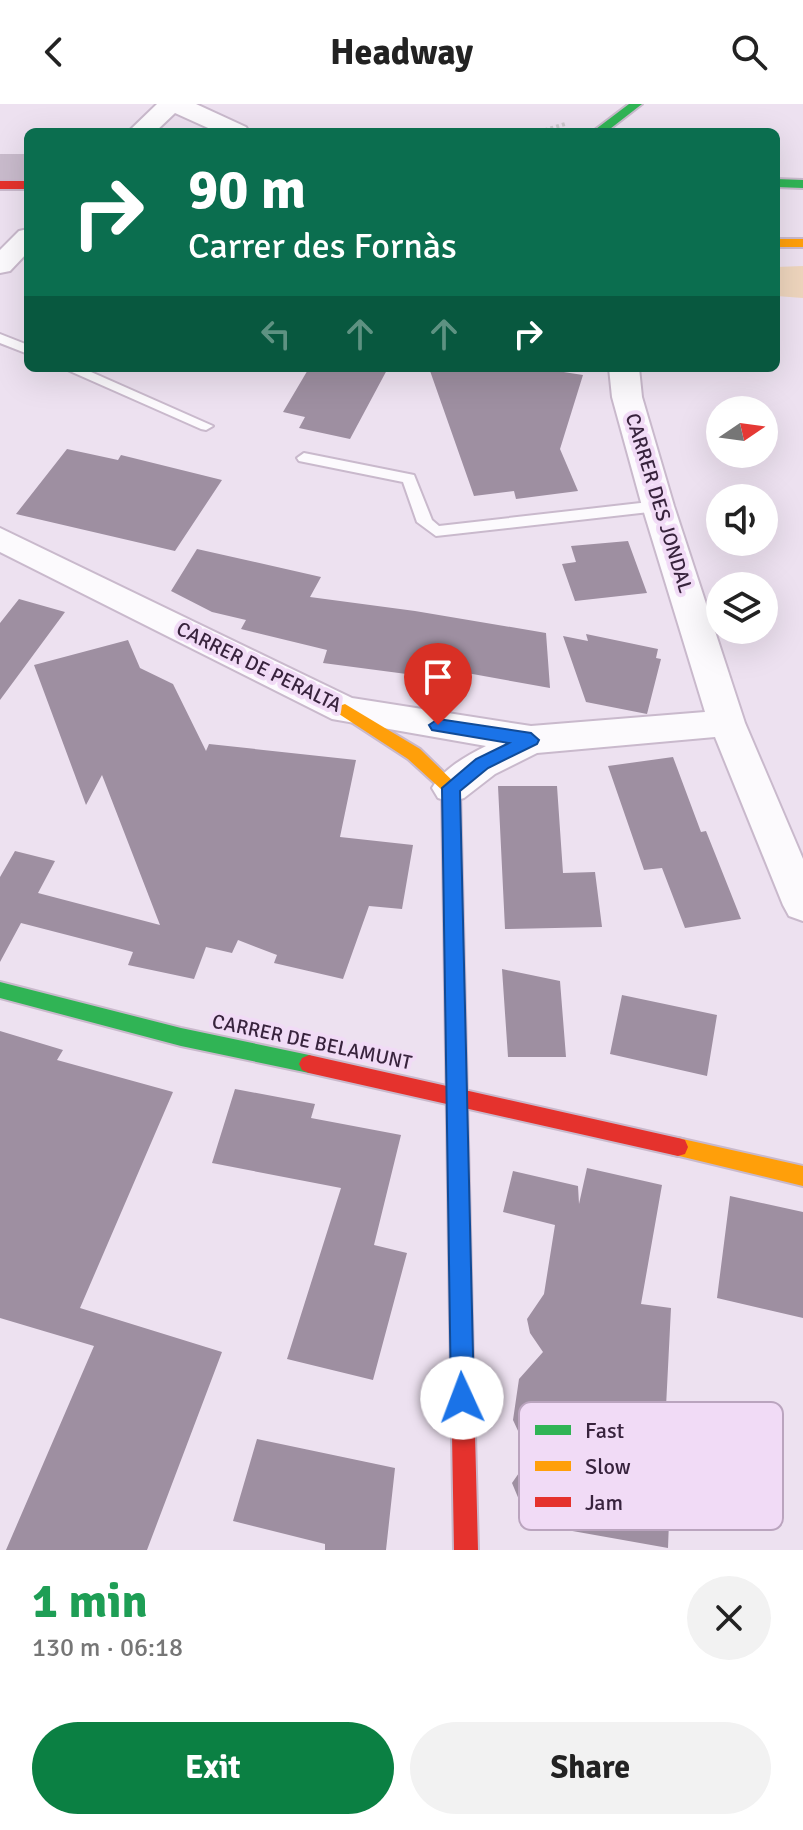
<!DOCTYPE html>
<meta charset="utf-8">
<style>
:root{--surface:#fff;--page:#f2f2f2;--text:#222;--muted:#767676;--accent:#0b8043}
body{margin:0;font-family:Signika,sans-serif;background:var(--page);color:var(--text);height:100vh;display:flex;flex-direction:column;font-size:30px;white-space:nowrap}
*{box-sizing:border-box;margin:0}
p{font-size:26px;color:var(--muted)}
.icon{flex:none;width:44px;height:44px;fill:none;stroke:currentColor;stroke-width:2;stroke-linecap:round;stroke-linejoin:round}
.map{position:relative;height:1446px;overflow:hidden}
.sheet{display:flex;flex-direction:column;background:var(--surface);flex:1}
.sheet>*{flex:none}
.top-card{position:absolute;left:24px;top:24px;width:756px;height:244px;border-radius:12px;box-shadow:0 8px 32px #0002;background:#0b6e4f;color:#fff;overflow:hidden}
.needle{width:52px;rotate:77deg}
.fabs{position:absolute;left:706px;top:292px;display:grid;gap:16px}
.fabs a{display:grid;place-items:center;width:72px;height:72px;border-radius:50%;background:var(--surface);box-shadow:0 8px 32px #0002;font-size:40px}
.pin{position:absolute;display:grid;place-items:center;width:68px;height:68px;color:#fff;margin:-82px -34px;border-radius:50% 50% 50% 0;rotate:-45deg;box-shadow:0 0 8px #0007}
.pin .icon{rotate:45deg}
.me{position:absolute;width:88px;margin:-44px;rotate:358deg;stroke-linejoin:round;filter:drop-shadow(0 0 6px #0008)}
.turn{display:flex;align-items:center;gap:28px;height:168px;padding:0 32px;font-size:36px}
.turn .icon{width:104px;height:104px;stroke-width:2.5}
.turn b{display:block;font-size:56px;line-height:68px}
.lanes{display:flex;align-items:center;height:76px;padding:0 32px;background:#0003;justify-content:center;gap:40px;direction:ltr}
.lanes .off{opacity:.35}
.round{display:grid;place-items:center;flex:none;width:84px;height:84px;border-radius:42px;background:var(--page)}
.overview{display:flex;align-items:center;justify-content:space-between;height:136px;padding:0 32px}
h1{font-size:48px;font-weight:700;line-height:60px;color:#1e9e55}
.button{display:flex;gap:16px;margin-top:auto;padding:16px 32px}
.button a{flex:1;height:92px;border-radius:48px;background:var(--accent);color:#fff;font-size:32px;font-weight:700;line-height:92px;text-align:center}
.button a+a{background:var(--page);color:var(--text)}
header{display:flex;justify-content:space-between;align-items:center;height:104px;padding:0 32px;background:var(--surface);font-size:36px;font-weight:700}
.map>svg:first-child{display:block}
.green{fill:#eed5bd}
.building{fill:#9e8fa1}
.lines{fill:none;stroke-linecap:round;stroke-linejoin:round}
.highway-tunnel{stroke:#c9bbcc;stroke-width:32;stroke-dasharray:32 16;stroke-linecap:butt}
.lane-casing{stroke:#c9b9cc;stroke-width:4}
.street-casing{stroke:#c9b9cc;stroke-width:4}
.fast-casing{stroke:#c9b9cc;stroke-width:4}
.slow-casing{stroke:#c9b9cc;stroke-width:4}
.jam-casing{stroke:#c9b9cc;stroke-width:4}
.path{stroke:#ccc7cd;stroke-width:4;stroke-dasharray:3 3;stroke-linecap:butt}
.lane{fill:#fcfafd;fill-rule:evenodd}
.street{fill:#fcfafd;fill-rule:evenodd}
.fast{fill:#30b455;fill-rule:evenodd}
.slow{fill:#ff9f0a;fill-rule:evenodd}
.jam{fill:#e5322d;fill-rule:evenodd}
.route{fill:#1a73e8;stroke:#114b97;stroke-width:2}
.labels{text-anchor:middle;dominant-baseline:central;stroke-width:8;stroke-linejoin:round;paint-order:stroke}
.street-label{font-size:20px;fill:#38233d;stroke:#f1dbf6}
.key{fill:#f1dbf6;stroke:#baa4be;stroke-width:2}
.key-label{font-size:22px;fill:#38233d}
</style>
<header><svg class="icon" aria-label="back" viewBox="0 0 24 24"><path d="M15 5l-7 7 7 7"/></svg>Headway<svg class="icon" aria-label="search" viewBox="0 0 24 24"><circle cx="10" cy="10" r="6"/><path d="M15 15l6 6"/></svg></header>
<div class="map">
<svg width="803" height="1446" viewBox="0 0 803 1446">
<rect width="100%" height="100%" fill="#ede1f0"/>
<path class="green" d="M803,162V194L776,192V163Z"/>
<path class="building" d="M309,264H388L350,335L299,324L305,313L283,308Z
M429,264H538L583,271L560,345L578,387L516,395L514,387L474,392Z
M67,345L118,356L121,351L222,376L175,447L16,410Z
M628,437L647,489L575,497L562,460L576,458L571,442Z
M197,445L321,473L310,493L415,507L546,529L550,584L417,560L414,571L323,559L327,546L241,525L246,516L212,508L171,487Z
M19,495L65,508L0,596V519Z
M586,530L658,545L656,554L661,555L647,610L586,598L563,532L588,537Z
M128,536L140,564L173,580L206,647L209,640L356,656L340,733L413,741L402,805L369,802L343,875L274,859L277,851L238,836L232,849L206,843L194,875L128,861L133,848L21,819L0,858V773L15,747L55,757L38,789L160,821L102,671L86,701L34,561Z
M673,653L701,728L706,727L741,815L685,824L662,764L644,766L608,662Z
M498,682H557L563,769L595,768L602,823L505,825Z
M502,865L560,877L566,953H508Z
M622,891L717,911L707,972L610,950Z
M0,927L63,946L57,956L173,988L80,1204L222,1248L147,1446H6L94,1242L0,1214Z
M235,985L315,1000L311,1014L401,1031L374,1141L407,1149L373,1276L287,1255L341,1084L212,1059Z
M587,1064L662,1081L641,1200L671,1204L666,1303L655,1302L650,1387L670,1391L668,1444L533,1420V1411L522,1403L512,1379L530,1353L513,1316L519,1275L543,1248L530,1229L527,1215L544,1190L555,1121L503,1108L513,1067L578,1082L579,1100Z
M730,1092L803,1108V1214L717,1194Z
M257,1335L395,1364L386,1446H325V1440L233,1417Z"/>
<g class="lines">
<path class="highway-tunnel" d="M0,66H28"/>
<g class="lane-casing">
<path id="lane" d="M0,230L28,241V250L0,239Z
M63,264H82L213,322L206,326L201,325Z
M304,349L414,371L432,416L439,422L658,397L666,402L658,407L436,432L417,418L403,378L299,357L297,354Z"/>
</g>
<g class="street-casing">
<path id="street" d="M157,0H196L246,23L249,28H217L175,9L155,28H128Z
M28,125V148L10,167L0,169V146L19,127Z
M609,264H639L642,293L674,402L745,619L803,755V817L789,812L783,801L715,633L537,649L495,670L464,694L451,698L438,694L432,684C443,665 466,652 486,642L332,615L0,448V424L352,594L531,622L705,608L642,402L612,293Z"/>
</g>
<g class="fast-casing">
<path id="fast" d="M629,0H642L606,28H592Z
M776,75L803,76V84L776,83Z
M0,878L181,924L309,951L316,954L319,960L316,966L309,969L181,942L0,894Z"/>
</g>
<g class="slow-casing">
<path id="slow" d="M776,135H803V143H776Z
M345,600L420,645L460,684L472,1214L469,1222L461,1225L453,1222L450,1214L442,686L408,655L339,610L337,606L339,602Z
M678,1034L803,1062V1082L671,1050L668,1043L671,1036Z"/>
</g>
<g class="jam-casing">
<path id="jam" d="M0,77H28V85H0Z
M309,951L678,1034L685,1036L688,1043L685,1050L678,1052L309,969L302,966L299,960L302,954Z
M461,1203L469,1206L472,1214L478,1446H454L450,1214L453,1206Z"/>
</g>
<path class="path" d="M539,28L565,20"/>
<use href="#lane" class="lane"/>
<use href="#street" class="street"/>
<use href="#fast" class="fast"/>
<use href="#slow" class="slow"/>
<use href="#jam" class="jam"/>
</g>
<path class="route" d="M438,615L531,629L539,636L537,640L488,664L460,687L474,1294L470,1302L462,1306L454,1302L451,1294L442,684L476,655L509,639L432,626L429,621Z"/>
<g class="labels">
<g class="street-label">
<text transform="translate(659 399) rotate(73)">CARRER DES JONDAL</text>
<text transform="translate(259 563) rotate(26)">CARRER DE PERALTA</text>
<text transform="translate(312 938) rotate(12)">CARRER DE BELAMUNT</text>
</g>
</g>
<rect x="519" y="1298" width="264" height="128" rx="12" class="key"/>
<rect x="535" y="1321" width="36" height="10" fill="#30b455"/>
<rect x="535" y="1357" width="36" height="10" fill="#ff9f0a"/>
<rect x="535" y="1393" width="36" height="10" fill="#e5322d"/>
<g class="key-label">
<text x="585" y="1334">Fast</text>
<text x="585" y="1370">Slow</text>
<text x="585" y="1406">Jam</text>
</g>
</svg>
<div class="fabs">
<a><svg class="needle" viewBox="-14 -14 28 28"><path d="M0-13l5 13h-10z" fill="#e53935"/><path d="M0 13l5-13h-10z" fill="#767676"/></svg></a>
<a><svg class="icon" aria-label="sound" viewBox="0 0 24 24"><path d="M4 9h4l5-4v14l-5-4H4zM17 9q2 3 0 6"/></svg></a>
<a><svg class="icon" aria-label="layers" viewBox="0 0 24 24"><path d="M12 4l9 5-9 5-9-5zM3 14l9 5 9-5"/></svg></a>
</div>
<div class="pin" style="left:438px;top:621px;background:#d93025"><svg class="icon" aria-label="arrive" viewBox="0 0 24 24"><path d="M6 21V4h12l-3 4 3 4H6"/></svg></div>
<svg class="me" style="left:462px;top:1294px" viewBox="-20 -20 40 40"><circle r="19" fill="#fff"/><path d="M0-13L10 11 0 6-10 11z" fill="#1a73e8"/></svg>
<div class="top-card">
<div class="turn"><svg class="icon" aria-label="right" viewBox="0 0 24 24"><path d="M7 20v-9h11M14 6l5 5-5 5"/></svg><div><b>90 m</b>Carrer des Fornàs</div></div>
<div class="lanes"><svg class="icon off" aria-label="left" viewBox="0 0 24 24"><path d="M17 20v-9H6M10 6l-5 5 5 5"/></svg><svg class="icon off" aria-label="ahead" viewBox="0 0 24 24"><path d="M12 20V5M6 11l6-6 6 6"/></svg><svg class="icon off" aria-label="ahead" viewBox="0 0 24 24"><path d="M12 20V5M6 11l6-6 6 6"/></svg><svg class="icon" aria-label="right" viewBox="0 0 24 24"><path d="M7 20v-9h11M14 6l5 5-5 5"/></svg></div>
</div>
</div>
<section class="sheet">
<div class="overview"><div><h1>1 min</h1><p>130 m · 06:18</p></div><a class="round"><svg class="icon" aria-label="close" viewBox="0 0 24 24"><path d="M6 6l12 12M18 6L6 18"/></svg></a></div>
<div class="button"><a>Exit</a><a>Share</a></div>
</section>
